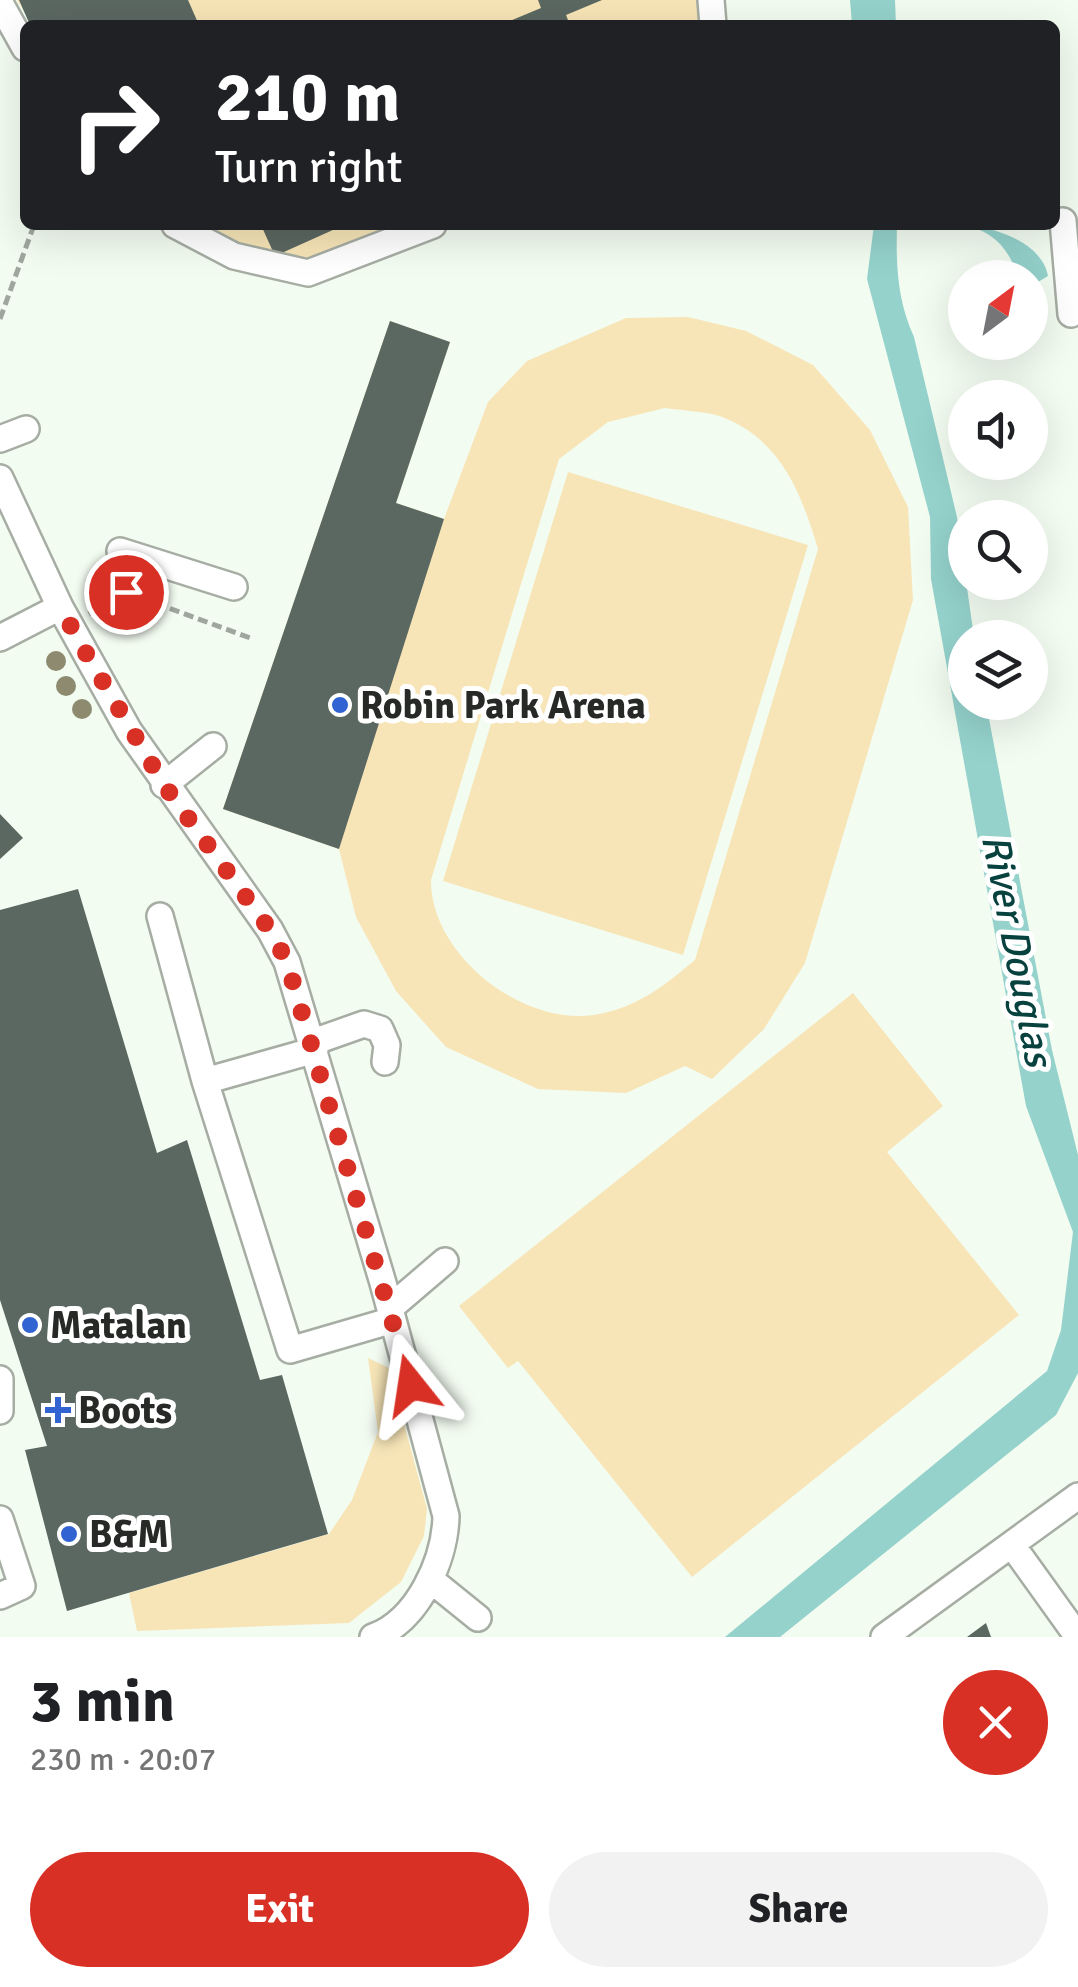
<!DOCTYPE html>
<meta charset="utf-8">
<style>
:root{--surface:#fff;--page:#f2f2f2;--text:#202124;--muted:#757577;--accent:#d93025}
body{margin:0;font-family:Signika,sans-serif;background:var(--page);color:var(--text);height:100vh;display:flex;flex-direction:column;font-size:38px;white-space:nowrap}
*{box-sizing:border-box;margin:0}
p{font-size:32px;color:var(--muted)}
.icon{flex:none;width:55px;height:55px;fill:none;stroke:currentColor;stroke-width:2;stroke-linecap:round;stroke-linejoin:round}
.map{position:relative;height:1637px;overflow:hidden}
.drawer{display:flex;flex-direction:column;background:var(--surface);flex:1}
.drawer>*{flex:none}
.top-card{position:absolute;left:20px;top:20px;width:1040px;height:210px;border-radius:15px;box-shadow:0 10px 40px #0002;background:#202124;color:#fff;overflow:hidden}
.needle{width:65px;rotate:32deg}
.controls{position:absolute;left:948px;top:260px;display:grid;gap:20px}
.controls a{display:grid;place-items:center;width:100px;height:100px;border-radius:50%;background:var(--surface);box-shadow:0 10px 40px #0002;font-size:50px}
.pin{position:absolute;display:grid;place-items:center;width:85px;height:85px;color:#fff;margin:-42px;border:5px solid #fff;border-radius:50%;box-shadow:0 2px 10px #0007}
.me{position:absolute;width:110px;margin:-55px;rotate:345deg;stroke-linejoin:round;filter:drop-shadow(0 0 8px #0008)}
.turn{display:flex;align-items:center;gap:35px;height:210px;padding:0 30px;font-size:45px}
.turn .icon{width:130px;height:130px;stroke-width:2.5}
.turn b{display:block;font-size:70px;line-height:85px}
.round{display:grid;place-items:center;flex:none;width:105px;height:105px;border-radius:52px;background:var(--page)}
.summary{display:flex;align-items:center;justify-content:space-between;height:170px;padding:0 30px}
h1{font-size:60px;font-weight:700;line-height:75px}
.button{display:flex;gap:20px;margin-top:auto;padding:20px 30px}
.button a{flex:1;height:115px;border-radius:60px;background:var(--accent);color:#fff;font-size:40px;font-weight:700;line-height:115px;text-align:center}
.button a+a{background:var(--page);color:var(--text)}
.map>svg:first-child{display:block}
.green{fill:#f7e5b7;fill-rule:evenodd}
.water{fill:#95d2cc}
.building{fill:#5b6761}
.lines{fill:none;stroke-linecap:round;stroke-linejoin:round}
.minor-casing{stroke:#a6ada3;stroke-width:30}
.path{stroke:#9fa69d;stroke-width:5;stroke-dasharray:10 5;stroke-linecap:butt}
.minor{stroke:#fff;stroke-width:25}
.tree{fill:#8d8a6f}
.route{stroke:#d93025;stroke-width:18;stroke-dasharray:0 32.4}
.poi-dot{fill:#3163d2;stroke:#fff;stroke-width:4}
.labels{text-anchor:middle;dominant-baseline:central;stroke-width:10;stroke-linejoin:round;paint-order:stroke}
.poi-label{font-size:38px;font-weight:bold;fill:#262925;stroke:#fff;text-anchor:start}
.water-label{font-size:40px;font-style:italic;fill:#08423f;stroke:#fff}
</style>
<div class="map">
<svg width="1078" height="1637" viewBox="0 0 1078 1637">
<rect width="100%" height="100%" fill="#f3fcf1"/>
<path class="green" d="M17,0H705L711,25H33Z
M179,225H415L308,273Z
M688,317L746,331L813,365L870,430L908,507L913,600L805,963L764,1029L712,1079L685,1066L626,1093L538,1089L446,1047L396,991L356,917L339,849L223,809L390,321L450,342L396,503L444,519L488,402L527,361L626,318ZM665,408C684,411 710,411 727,419C783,443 802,496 818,549L695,960C665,985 642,1004 604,1013C528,1032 430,956 431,880L559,459L608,422Z
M568,472L808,545L683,955L443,881Z
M853,993L943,1106L887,1152L1019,1315L692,1577L518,1361L508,1368L459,1306Z
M368,1358L389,1368L427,1509L424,1536L401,1582L349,1623L137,1631L129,1593L329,1534L352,1500L378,1432Z"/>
<path class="water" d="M850,0H895L896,25H852Z
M874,225H897C896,266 897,299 914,337L957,517L974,637L965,638V702L986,703L1052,1050L1078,1155V1373L1056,1415L780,1637H725L1047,1371L1061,1330L1073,1232L1026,1106L931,579L930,517L867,279Z
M960,225C989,225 1042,241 1048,276L1033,285L1030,278L1018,277C1009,248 992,229 960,225Z"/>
<path class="building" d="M19,0H188L199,25H30Z
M538,0H602L566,15L570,25H500L541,8Z
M261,225H344L275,256Z
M390,321L450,342L396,503L444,519L339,849L223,809Z
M0,814L23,838L0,859Z
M78,889L157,1153L187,1140L260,1380L282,1375L328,1534L67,1611L25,1450L47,1446L0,1300V910Z
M986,1623L991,1637H967Z"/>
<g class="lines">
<g class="minor-casing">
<path id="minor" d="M711,0L713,25
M0,3L25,48
M1063,221L1071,314
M175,225L234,256L308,273L433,225
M0,439L26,429
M0,478L60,607L129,731L270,930L287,962L383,1283L446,1516C445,1560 418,1621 373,1637
M120,551L234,587
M0,638L60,607
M164,785L213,746
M160,916L205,1081L290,1350L393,1320
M313,1042L364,1024L380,1029L387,1045L385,1062
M205,1081L315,1050
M390,1308L445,1261
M0,1379V1411
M0,1519L22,1586L0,1596
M1012,1545L1078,1637
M431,1580L478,1618
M884,1637L1078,1496"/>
</g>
<path class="path" d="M0,319L34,225
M89,614L125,592L253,639"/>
<use href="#minor" class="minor"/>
</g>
<g class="tree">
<circle cx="56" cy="661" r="10"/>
<circle cx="66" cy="686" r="10"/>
<circle cx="82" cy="709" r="10"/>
</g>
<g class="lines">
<path class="route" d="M126,592L70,626L164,785L270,930L287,962L411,1385"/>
</g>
<g class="poi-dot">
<circle cx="340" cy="705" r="10"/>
<circle cx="30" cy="1325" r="10"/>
<path d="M53 1395h10v10h10v10h-10v10h-10v-10h-10v-10h10z"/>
<circle cx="69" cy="1534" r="10"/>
</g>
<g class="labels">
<g class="poi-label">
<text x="360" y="705">Robin Park Arena</text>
<text x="50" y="1325">Matalan</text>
<text x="78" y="1410">Boots</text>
<text x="89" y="1534">B&amp;M</text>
</g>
<g class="water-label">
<text transform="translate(1017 950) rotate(79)">River Douglas</text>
</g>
</g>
</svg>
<div class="controls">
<a><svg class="needle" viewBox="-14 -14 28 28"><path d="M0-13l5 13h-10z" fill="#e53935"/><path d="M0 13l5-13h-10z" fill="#757577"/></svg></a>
<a><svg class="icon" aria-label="sound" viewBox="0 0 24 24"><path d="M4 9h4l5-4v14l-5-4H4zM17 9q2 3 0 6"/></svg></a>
<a><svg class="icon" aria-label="search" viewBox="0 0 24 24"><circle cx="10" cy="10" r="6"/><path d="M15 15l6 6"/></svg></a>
<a><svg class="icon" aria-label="layers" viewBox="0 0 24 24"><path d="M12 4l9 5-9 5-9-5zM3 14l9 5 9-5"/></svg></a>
</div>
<div class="pin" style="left:126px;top:592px;background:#d93025"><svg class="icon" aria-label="arrive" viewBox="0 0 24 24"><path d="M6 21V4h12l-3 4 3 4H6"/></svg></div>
<svg class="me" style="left:411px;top:1385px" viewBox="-20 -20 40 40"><path d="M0-17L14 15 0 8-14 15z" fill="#d93025" stroke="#fff" stroke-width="4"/></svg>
<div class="top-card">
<div class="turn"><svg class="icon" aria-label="right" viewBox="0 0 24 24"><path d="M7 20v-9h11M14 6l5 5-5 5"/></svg><div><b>210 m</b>Turn right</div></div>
</div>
</div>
<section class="drawer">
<div class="summary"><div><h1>3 min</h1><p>230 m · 20:07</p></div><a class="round" style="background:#d93025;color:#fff"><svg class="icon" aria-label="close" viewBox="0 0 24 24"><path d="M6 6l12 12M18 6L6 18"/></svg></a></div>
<div class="button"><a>Exit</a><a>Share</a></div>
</section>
